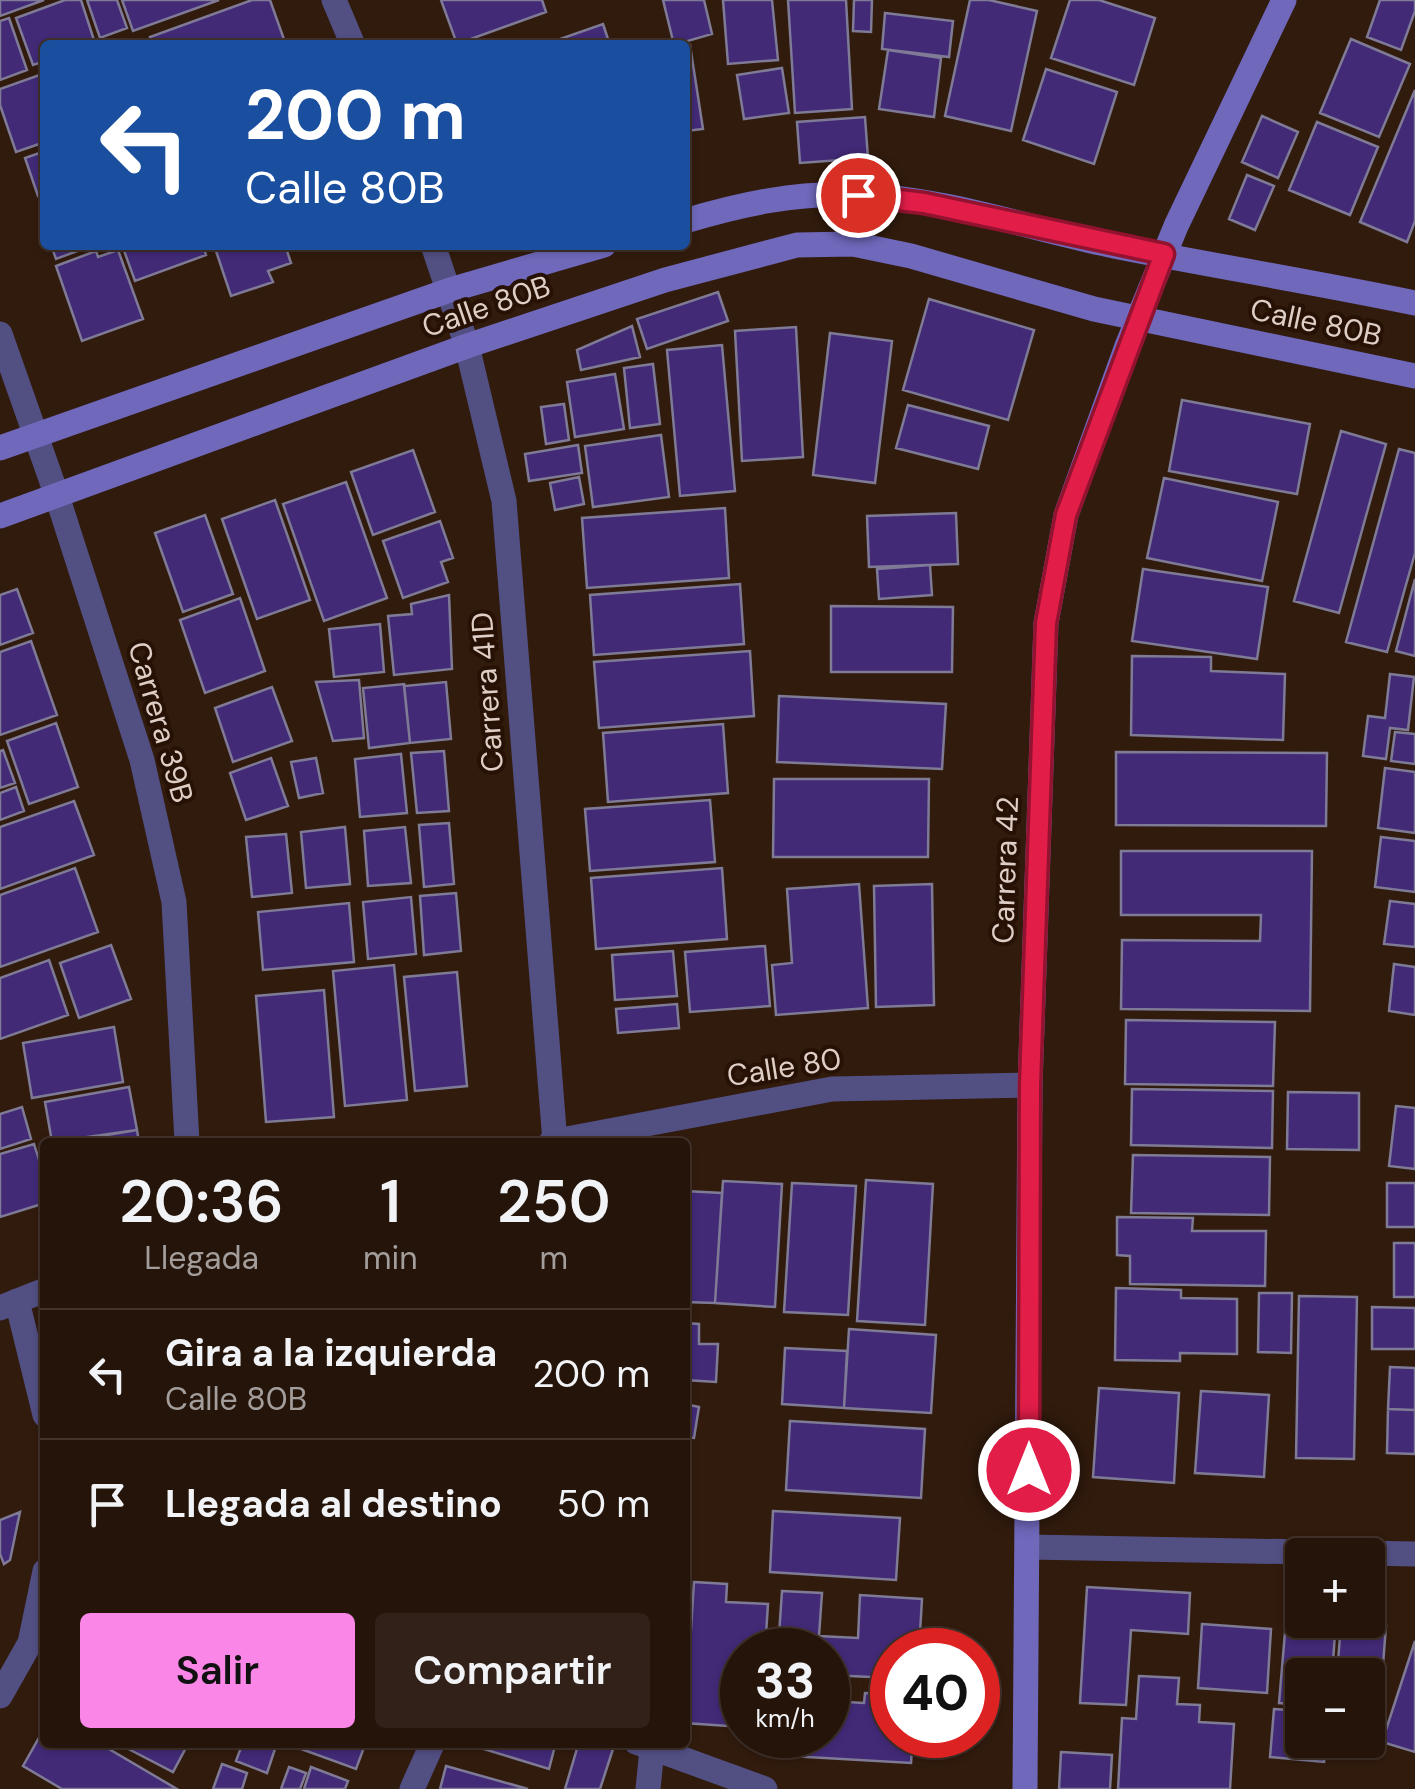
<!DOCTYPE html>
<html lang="es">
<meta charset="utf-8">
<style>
:root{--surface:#25140a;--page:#312118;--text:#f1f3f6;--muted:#a39e9c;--line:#42332b;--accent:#fa87e8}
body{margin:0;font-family:"DM Sans",sans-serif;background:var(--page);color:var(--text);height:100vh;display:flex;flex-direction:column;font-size:38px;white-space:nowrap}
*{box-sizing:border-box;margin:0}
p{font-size:32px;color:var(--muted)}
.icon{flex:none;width:55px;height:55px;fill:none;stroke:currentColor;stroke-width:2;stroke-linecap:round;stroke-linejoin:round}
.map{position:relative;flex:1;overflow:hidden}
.sheet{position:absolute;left:40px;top:1138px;width:650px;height:610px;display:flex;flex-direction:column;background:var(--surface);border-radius:10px;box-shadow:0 2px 8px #0004,0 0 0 2px var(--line)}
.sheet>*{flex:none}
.banner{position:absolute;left:40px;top:40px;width:650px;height:210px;border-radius:10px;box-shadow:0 2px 8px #0004,0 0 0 2px var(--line);background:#1a4fa0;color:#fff;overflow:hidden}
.tools{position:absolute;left:1285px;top:1538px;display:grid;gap:20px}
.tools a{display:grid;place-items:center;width:100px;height:100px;border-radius:10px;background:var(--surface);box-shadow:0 2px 8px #0004,0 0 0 2px var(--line);font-size:50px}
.speed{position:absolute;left:720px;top:1628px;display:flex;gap:20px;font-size:50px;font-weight:700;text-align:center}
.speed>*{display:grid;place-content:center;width:130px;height:130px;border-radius:50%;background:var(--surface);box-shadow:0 2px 8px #0004,0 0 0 2px var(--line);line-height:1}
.speed small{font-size:25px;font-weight:400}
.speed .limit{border:15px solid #d22;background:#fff;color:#111}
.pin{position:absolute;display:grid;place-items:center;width:85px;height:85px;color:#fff;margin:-42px;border:5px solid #fff;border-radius:50%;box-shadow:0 2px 10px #0007}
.me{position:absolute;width:110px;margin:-55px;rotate:0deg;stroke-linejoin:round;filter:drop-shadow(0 0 8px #0008)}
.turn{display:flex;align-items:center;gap:35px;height:210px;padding:0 40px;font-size:45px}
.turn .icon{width:130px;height:130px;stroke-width:2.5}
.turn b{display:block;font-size:70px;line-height:85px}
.eta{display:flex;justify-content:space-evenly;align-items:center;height:170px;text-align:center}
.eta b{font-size:60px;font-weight:600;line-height:70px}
.primary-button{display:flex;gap:20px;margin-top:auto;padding:20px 40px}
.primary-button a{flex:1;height:115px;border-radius:10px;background:var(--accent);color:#111;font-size:40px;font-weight:600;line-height:115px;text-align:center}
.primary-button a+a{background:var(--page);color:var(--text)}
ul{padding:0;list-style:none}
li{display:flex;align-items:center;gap:30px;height:130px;padding:0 40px;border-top:2px solid var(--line)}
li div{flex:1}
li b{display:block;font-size:38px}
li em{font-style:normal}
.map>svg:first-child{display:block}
.building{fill:#422a77;stroke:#7f7a96;stroke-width:2.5}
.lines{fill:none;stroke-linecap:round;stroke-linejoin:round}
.street{stroke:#524f83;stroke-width:25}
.secondary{stroke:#6f68bb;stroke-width:25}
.route-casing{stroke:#92132f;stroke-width:25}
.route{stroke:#e11d48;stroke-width:18}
.labels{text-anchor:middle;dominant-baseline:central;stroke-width:8;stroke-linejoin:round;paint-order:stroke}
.street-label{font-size:30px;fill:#decec6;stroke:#271105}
</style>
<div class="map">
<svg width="1415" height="1789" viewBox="0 0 1415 1789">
<rect width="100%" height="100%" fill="#311b0d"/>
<path class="building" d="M0,0H44L0,16Z
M65,0H81L95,43L45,45V61L33,65L16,18Z
M87,0H117L127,28L100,38Z
M122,0H219L133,31Z
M252,0H270L286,45H153L150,37Z
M441,0H542L546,12L457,44Z
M663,0H704L712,34L674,45Z
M723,0H772L778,60L728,64Z
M788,0H846L852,109L795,113Z
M854,0H872L871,32L853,31Z
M970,0H989L1037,11L1011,131L945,116Z
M1070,0H1099L1155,18L1134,85L1051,58Z
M1380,0H1415V11L1401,50L1367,37Z
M885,13L953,21L949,57L882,49Z
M9,18L27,70L0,80V21Z
M603,24L610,45H543Z
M1351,39L1410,64L1379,137L1320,113Z
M690,45L703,129L685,131V46Z
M888,50L941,58L934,117L879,109Z
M782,68L789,113L744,119L737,75Z
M1046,69L1117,92L1094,164L1023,140Z
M45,73V142L16,152L0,105V89Z
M1415,90V221L1407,242L1360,222Z
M1262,116L1298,132L1278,178L1242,162Z
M865,117L868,158L800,163L797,122Z
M1317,122L1378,147L1350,215L1289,190Z
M45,151V194L38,196L25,158Z
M1247,175L1274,186L1255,230L1229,219Z
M51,245H87L88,247L56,259Z
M122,245H203L206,255L135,281Z
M214,245H285L291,263L268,271L273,282L231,296Z
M118,250L143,319L82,341L56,266L96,251L98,257Z
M718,292L728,321L647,349L637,319Z
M929,299L1034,330L1008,420L903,390Z
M632,326L640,357L581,370L577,350Z
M796,327L803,457L742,461L735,331Z
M830,333L892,341L875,483L813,475Z
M722,345L735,491L680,496L667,350Z
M653,364L660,424L630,428L624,368Z
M615,374L624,429L575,437L567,382Z
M1182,400L1310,424L1297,494L1169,471Z
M564,404L569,440L546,444L541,407Z
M908,405L989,426L978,469L896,448Z
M1341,431L1386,444L1339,613L1294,601Z
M661,435L669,497L593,507L585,446Z
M578,445L582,473L529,481L525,454Z
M1399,449L1415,453V553L1387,652L1346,642Z
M413,450L435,512L373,535L351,472Z
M579,477L584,504L555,510L550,483Z
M1164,478L1278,502L1262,581L1147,558Z
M346,482L387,598L324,621L283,504Z
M275,500L310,600L257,619L222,519Z
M725,508L729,578L587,588L582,518Z
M956,513L958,564L869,567L867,516Z
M205,515L233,594L183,612L155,533Z
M440,521L453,558L441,562L448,582L403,598L383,541Z
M930,565L932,595L879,599L877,569Z
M1143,569L1268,587L1257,659L1132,641Z
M1415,579V656L1396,651Z
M740,584L744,644L594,655L590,595Z
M17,589L33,633L0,645V595Z
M449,595L452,669L394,675L388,616L412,614L411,604Z
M240,598L265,671L205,693L180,620Z
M831,606L953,607L952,672H831Z
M380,624L384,672L334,677L329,629Z
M31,641L57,715L0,735V652Z
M750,651L754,716L599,728L594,662Z
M1132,656L1211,657V671L1285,674L1283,740L1131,735Z
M1390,674L1414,677L1408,730L1390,728L1386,759L1363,756L1368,716L1385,718Z
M359,680L364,738L333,741L316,682Z
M446,682L451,739L410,743L404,686Z
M404,684L410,743L369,748L363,688Z
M272,687L292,741L233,762L215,708Z
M779,696L946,704L942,769L777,762Z
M56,723L78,787L29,804L7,741Z
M723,724L728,793L608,802L603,733Z
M1395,732L1415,734V764L1391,761Z
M3,750L15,783L0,788V751Z
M444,751L449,811L417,813L411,753Z
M1116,752L1327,753L1326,826L1116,825Z
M401,754L407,813L360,817L355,759Z
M271,758L288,806L246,820L230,773Z
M316,758L323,793L299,798L291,762Z
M1385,768L1415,772V833L1378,828Z
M774,779H929L928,857H773Z
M16,787L24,811L0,820V793Z
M710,800L715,862L590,871L585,809Z
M74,801L94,855L0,889V827Z
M449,823L454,884L424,887L419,825Z
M345,827L350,884L306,888L301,832Z
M405,827L411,883L368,886L364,831Z
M286,834L292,893L252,897L246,837Z
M1381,837L1415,841V892L1375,887Z
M1121,851H1312L1310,1011L1121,1009L1122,940L1260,941L1261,915H1121Z
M75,868L98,932L0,967V895Z
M722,868L727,939L596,949L591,878Z
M859,884L868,1008L776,1015L772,965L792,963L787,889Z
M932,884L934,1005L876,1007L874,886Z
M456,893L461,951L424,955L420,896Z
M411,897L416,954L368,959L363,902Z
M1390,901L1415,904V947L1384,944Z
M349,903L354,962L263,970L258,912Z
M111,945L131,999L79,1018L60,963Z
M765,946L770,1006L690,1012L685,952Z
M673,951L677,996L615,1000L612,955Z
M49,960L68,1015L0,1039V978Z
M1394,964L1415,967V1015L1389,1011Z
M394,965L407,1100L345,1106L333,971Z
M457,972L467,1086L415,1091L404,977Z
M324,990L334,1117L266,1122L256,996Z
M677,1004L679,1028L618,1033L616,1009Z
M1126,1020L1275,1022L1273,1086L1125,1084Z
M114,1027L123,1082L32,1098L23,1043Z
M129,1087L137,1130L52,1142L45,1102Z
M1132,1089L1273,1091L1272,1148L1131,1145Z
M1288,1092L1359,1093V1150L1287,1149Z
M1396,1106L1415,1108V1169L1389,1166Z
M22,1107L31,1139L0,1149V1114Z
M137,1130L139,1142H65Z
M34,1144L45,1179V1203L0,1217V1154Z
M1133,1155L1270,1157L1269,1215L1131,1213Z
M866,1180L933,1184L925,1325L857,1321Z
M723,1181L782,1184L775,1307L715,1303Z
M792,1183L856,1186L848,1315L784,1312Z
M1387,1183H1415V1227H1387Z
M685,1191L722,1193L715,1303L685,1302Z
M1117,1217L1193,1218L1192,1231H1266L1265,1286L1130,1284V1256L1117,1255Z
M1394,1243H1415V1297H1394Z
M1116,1288L1181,1290V1298L1237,1299V1354L1180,1353V1361L1115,1360Z
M1259,1293H1292L1291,1353L1258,1352Z
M1299,1296L1357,1297L1354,1459L1296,1458Z
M1372,1307L1415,1308V1349H1372Z
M685,1323L699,1324V1344H718L716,1382L685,1380Z
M849,1329L936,1335L931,1413L844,1408Z
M785,1348L847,1351L844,1408L782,1404Z
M1390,1367L1415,1368V1410L1388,1409Z
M1099,1388L1179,1393L1174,1483L1093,1477Z
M1201,1391L1269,1395L1264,1477L1195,1473Z
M685,1404L699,1407L694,1438L685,1437Z
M1388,1409L1415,1410V1454L1387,1453Z
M790,1421L925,1429L921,1498L786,1490Z
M773,1511L900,1518L896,1580L770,1572Z
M20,1512L10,1560L4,1564L0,1554V1520Z
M694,1582L727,1584L726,1602L768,1604L765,1650H742V1727L685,1723Z
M1087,1587L1190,1593L1188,1634L1131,1630L1126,1705L1080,1703Z
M782,1591L822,1593L819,1636L858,1638L860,1595L922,1599L919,1650H892V1678L828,1675V1650H778Z
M1287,1609L1302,1611V1620H1336L1332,1675H1302V1705L1279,1703Z
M1341,1623L1386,1626L1376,1756L1331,1753L1332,1740H1368V1675H1337Z
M1202,1624L1271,1629L1267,1693L1198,1688Z
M1415,1641V1752L1382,1742Z
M1139,1676L1179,1678L1177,1704L1200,1705L1199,1722L1234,1724L1230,1789H1118L1122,1718L1136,1719Z
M828,1690V1701L864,1703L865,1693L892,1694V1735H913L911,1763L773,1755L774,1735H828Z
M1274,1709L1302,1711V1740H1326L1324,1762L1270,1757Z
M45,1727V1742H97L177,1789H62L23,1766Z
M115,1742H189L173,1772Z
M243,1742L277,1743L267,1773L236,1761Z
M303,1742H366L356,1769L301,1749Z
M461,1742H556L549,1769Z
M579,1742H593L613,1749L600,1789H565Z
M1061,1752L1112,1755L1110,1789H1059Z
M222,1764L247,1773L242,1789H213Z
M446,1766L528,1789H440Z
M289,1767L306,1773L300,1789H281Z
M311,1767L348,1781L345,1789H304Z"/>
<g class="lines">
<path class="street" d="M334,0L353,45
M433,245L467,346L504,501L555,1142
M0,334L57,496L142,760L174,902L187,1142
M551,1142L832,1089L1030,1085
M17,1301L45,1415
M0,1308L45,1290
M1029,1547L1415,1554
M0,1696L30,1643L45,1571
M636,1742L765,1789
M412,1789L433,1742
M648,1789L652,1749"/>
<path class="secondary" d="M685,221C742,204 797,192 856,195C947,198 1036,231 1124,248C1221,267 1318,283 1415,303
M0,448L450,290L604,245
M0,516L467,346L665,280L797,245L853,244L911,256L1094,309L1415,376
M1025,1789L1030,1085L1046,623L1066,515L1127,346L1176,226L1284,0"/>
</g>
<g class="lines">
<g class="route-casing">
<path id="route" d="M858,195L924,203L1164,254L1066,515L1046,623L1030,1085L1029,1470"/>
</g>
<use href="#route" class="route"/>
</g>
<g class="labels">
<g class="street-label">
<text transform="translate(486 306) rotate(-19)">Calle 80B</text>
<text transform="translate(1316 322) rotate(12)">Calle 80B</text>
<text transform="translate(487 692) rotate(-94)">Carrera 41D</text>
<text transform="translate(161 722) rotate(74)">Carrera 39B</text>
<text transform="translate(1005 870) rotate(-88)">Carrera 42</text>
<text transform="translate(784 1067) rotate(-9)">Calle 80</text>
</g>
</g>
</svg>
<div class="tools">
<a>+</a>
<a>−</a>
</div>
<div class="speed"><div>33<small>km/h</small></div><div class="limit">40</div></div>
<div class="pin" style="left:858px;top:195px;background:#d93025"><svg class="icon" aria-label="arrive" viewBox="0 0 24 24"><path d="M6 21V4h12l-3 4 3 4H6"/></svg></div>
<svg class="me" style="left:1029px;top:1470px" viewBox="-20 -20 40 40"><circle r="17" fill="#e11d48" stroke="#fff" stroke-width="3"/><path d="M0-11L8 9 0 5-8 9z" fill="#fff"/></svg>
<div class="banner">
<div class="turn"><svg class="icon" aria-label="left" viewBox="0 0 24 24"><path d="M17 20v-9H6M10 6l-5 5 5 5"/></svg><div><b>200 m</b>Calle 80B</div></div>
</div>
<section class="sheet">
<div class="eta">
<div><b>20:36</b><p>Llegada</p></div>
<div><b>1</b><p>min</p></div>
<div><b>250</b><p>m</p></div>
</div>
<ul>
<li><svg class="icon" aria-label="left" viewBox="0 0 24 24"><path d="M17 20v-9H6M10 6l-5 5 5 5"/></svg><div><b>Gira a la izquierda</b><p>Calle 80B</p></div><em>200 m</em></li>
<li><svg class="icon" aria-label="arrive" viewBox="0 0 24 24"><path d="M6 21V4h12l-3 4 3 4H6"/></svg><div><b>Llegada al destino</b></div><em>50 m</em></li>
</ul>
<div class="primary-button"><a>Salir</a><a>Compartir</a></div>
</section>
</div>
